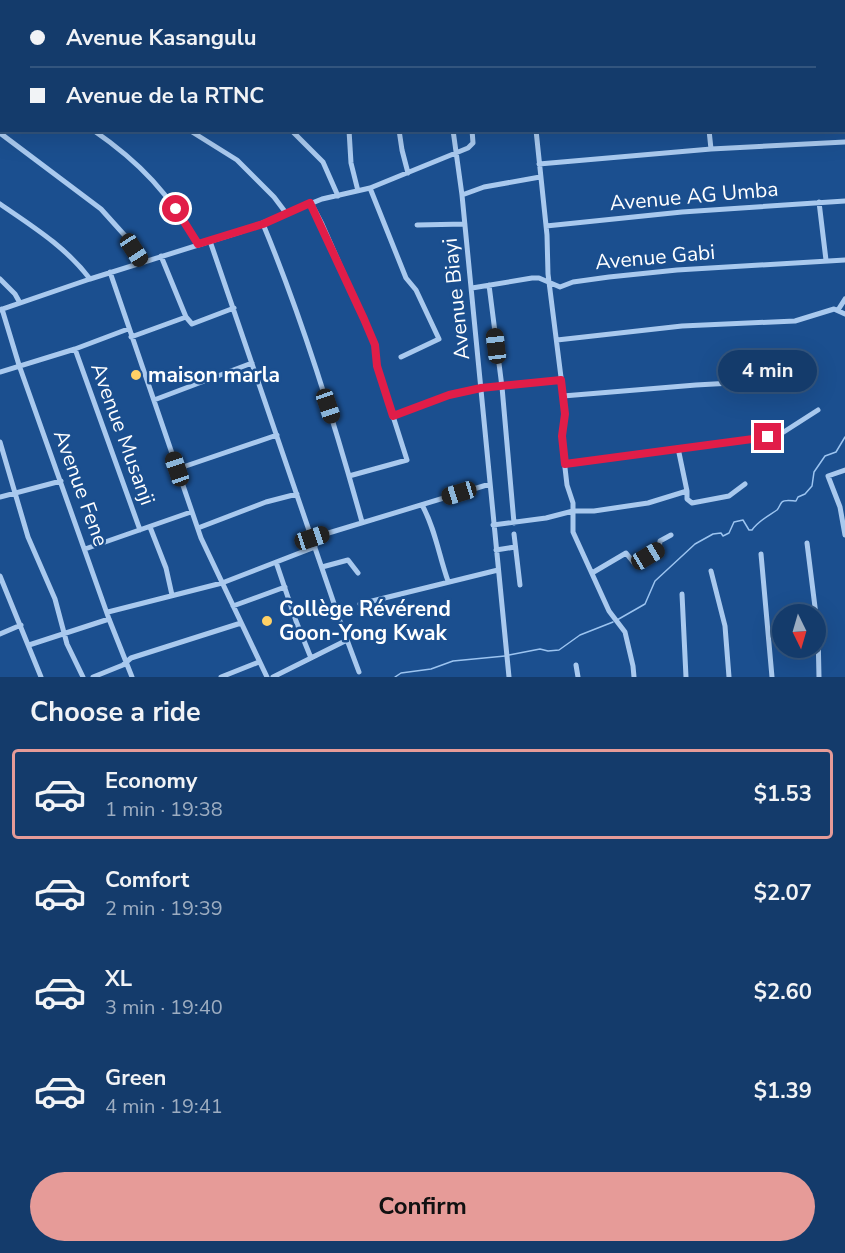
<!DOCTYPE html>
<meta charset="utf-8">
<style>
body{margin:0;font-family:"Nunito Sans",sans-serif;background:#214673;color:#f1f3f6;height:100vh;display:flex;flex-direction:column;font-size:22px;white-space:nowrap}
*{box-sizing:border-box;margin:0}
p{font-size:20px;color:#9dadc1}
.icon{flex:none;width:33px;height:33px;fill:none;stroke:currentColor;stroke-width:2;stroke-linecap:round;stroke-linejoin:round}
.map{position:relative;height:677px;overflow:hidden}
.sheet{display:flex;flex-direction:column;background:#143b6b;flex:1}
.sheet>*{flex:none}
.top-card{position:absolute;left:0px;top:0px;width:846px;height:132px;box-shadow:0 6px 24px #0002,0 0 0 2px #33557e;display:grid;align-content:center;height:132px;padding:0 30px;background:#143b6b}
.needle{width:39px;rotate:175deg}
.fabs{position:absolute;left:772px;top:604px;display:grid;gap:12px}
.fabs a{display:grid;place-items:center;width:54px;height:54px;border-radius:50%;background:#143b6b;box-shadow:0 6px 24px #0002,0 0 0 2px #33557e;font-size:30px}
.end{position:absolute;width:27px;height:27px;margin:-14px;border:8px solid #e11d48;background:#fff;box-shadow:0 0 0 3px #fff}
.from{border-radius:50%}
.bubble{position:absolute;height:42px;border-radius:21px;background:#143b6b;box-shadow:0 6px 24px #0002,0 0 0 2px #33557e;font-size:20px;font-weight:700;line-height:42px;text-align:center}
.car{position:absolute;width:18px;height:36px;margin:-18px -9px;border-radius:8px;box-shadow:0 0 4px 2px #0007;background:linear-gradient(#222 24%,#8ab4d8 0 40%,#222 0 76%,#8ab4d8 0 86%,#222 0)}
.top-card b{display:flex;align-items:center;gap:21px;height:57px;font-size:22px}
.top-card b+b{border-top:2px solid #33557e}
.top-card i{width:15px;height:15px;background:#f1f3f6}
ul{padding:0;list-style:none}
li{display:flex;align-items:center;gap:18px;height:90px;margin:0 12px 9px;padding:0 18px;border:3px solid transparent;border-radius:6px}
li div{flex:1}
li b{display:block;font-size:22px}
li em{font-style:normal;font-weight:700}
li.selected{border-color:#e69b98}
li>.icon{width:54px;height:54px;stroke-width:1.5}
h2{padding:0 30px;font-size:27px;line-height:72px}
.action{display:flex;gap:12px;margin-top:auto;padding:12px 30px}
.action a{flex:1;height:69px;border-radius:36px;background:#e69b98;color:#111;font-size:24px;font-weight:700;line-height:69px;text-align:center}
.map>svg:first-child{display:block}
.lines{fill:none;stroke-linecap:round;stroke-linejoin:round}
.stream{stroke:#9cc4f0;stroke-width:1.5}
.minor{stroke:#a9c9ee;stroke-width:5}
.route{stroke:#e11d48;stroke-width:8}
.poi-dot{fill:#ffd166;stroke:#1b4f8f;stroke-width:2}
.labels{text-anchor:middle;stroke-width:5;stroke-linejoin:round;paint-order:stroke}
.street-label{font-size:21px;fill:#fff;stroke:#1b4f8f}
.poi-label{font-size:21px;font-weight:bold;fill:#fff;stroke:#1b4f8f;text-anchor:start}
</style>
<div class="map">
<svg width="845" height="677" viewBox="0 0 845 677">
<rect width="100%" height="100%" fill="#1b4f8f"/>
<g class="lines">
<path class="stream" d="M 617,620 L 645,604 L 655,581 L 695,544 L 713,534 L 721,533 L 723,536 L 729,533 L 734,522 L 743,520 L 749,530 L 752,530 C 758,521 768,516 777,510 C 779,508 780,504 782,502 C 785,499 793,501 796,501 L 798,497 L 805,494 L 812,486 L 814,472 L 825,456 L 836,452 L 845,437
M 509,655 L 540,649 L 548,651 L 559,650 L 580,635 L 613,622
M 395,677 L 401,673 L 431,669 L 453,661 L 505,656"/>
<path class="minor" d="M 92,0 L 94,2
M 181,0 L 183,2
M 259,0 L 260,2
M 344,0 L 344,2
M 441,0 L 441,2
M 460,0 L 460,2
M 523,0 L 523,2
M 790,0 L 791,2
M 0,1 L 2,2
M 268,2 L 277,0
M 491,2 L 502,0
M 844,25 L 845,24
M 0,70 L 2,71
M 844,83 L 845,83
M 93,130 C 141,163 169,194 198,244
M 189,130 L 237,160 L 274,197 L 286,213
M 291,130 L 323,162 L 338,196
M 349,130 L 351,163 L 358,191
M 399,130 L 402,150 L 408,173
M 453,130 L 462,195 L 509,677
M 536,130 L 547,235 L 548,274 L 565,409 L 562,442 L 567,485 L 573,503 L 573,532 L 609,611 L 625,632 L 633,666 L 634,677
M 709,130 L 711,149
M 0,133 L 101,209 L 128,239 L 142,262
M 539,164 L 711,149 L 845,142
M 370,188 L 406,278 L 416,290 L 439,339 L 401,357
M 462,195 L 484,187 L 540,177
M 819,202 L 826,260
M 311,203 L 322,224 L 375,345 L 377,366 L 407,460 L 349,476
M 0,204 C 32,226 66,247 90,279
M 263,224 C 303,320 334,421 362,522
M 417,225 L 465,224
M 546,226 L 682,212 L 845,201
M 210,241 L 340,621 L 359,672
M 161,256 L 186,317
M 110,272 L 201,538 L 267,677
M 0,279 L 15,294 L 20,303
M 489,285 L 502,387 L 514,523
M 472,288 L 532,278 L 539,278 L 560,287 L 573,282 L 609,277 L 677,270 L 845,260
M 2,309 L 19,365 L 109,619 L 132,677
M 0,310 L 90,279 L 243,231 L 322,199 L 370,188 L 468,148 L 473,143 L 472,130
M 838,310 L 845,299
M 131,337 L 186,317 L 192,324 L 234,308
M 557,340 L 682,326 L 795,321 L 834,309 L 845,314
M 75,349 L 140,530
M 0,372 L 75,349 L 128,329
M 563,396 L 696,385 L 732,383 L 796,376
M 154,400 L 252,363
M 393,416 L 449,395 L 481,388 L 561,380
M 0,442 L 28,537 L 55,599 L 67,644 L 83,677
M 565,464 L 779,435 L 818,410
M 177,469 L 277,435
M 845,470 L 828,476 L 840,507 L 845,535
M 687,491 L 687,499 L 692,503 L 729,496 L 745,484
M 0,497 L 61,481
M 422,505 C 435,528 439,556 448,581
M 493,525 L 546,518 L 573,511 L 594,511 L 648,503 L 687,491 L 678,448
M 150,527 L 166,568 L 172,595
M 198,528 L 266,502 L 297,494
M 514,534 L 520,585
M 312,538 L 490,484
M 807,543 L 818,631 L 819,677
M 85,549 L 191,512
M 496,550 L 515,547
M 761,554 L 772,677
M 276,562 L 296,621 L 311,658
M 322,567 L 348,560 L 358,573
M 711,571 L 725,626 L 729,677
M 592,573 L 626,553 L 634,563 L 636,563 L 659,549 L 660,541 L 671,535
M 0,576 L 41,677
M 682,594 L 686,677
M 360,604 L 498,570
M 233,606 L 285,587
M 108,612 L 222,583 L 315,547
M 0,634 L 21,625
M 29,645 L 109,619
M 576,665 L 578,677
M 93,677 L 123,665 L 131,658 L 241,623
M 221,677 L 259,662
M 273,677 L 347,640"/>
</g>
<g class="lines">
<path class="route" d="M 176,209 L 198,244 L 263,224 L 310,203 L 364,319 L 375,345 L 377,366 L 393,416 L 449,395 L 481,388 L 561,380 L 565,414 L 562,436 L 565,464 L 768,437"/>
</g>
<g class="poi-dot">
<circle cx="136" cy="375" r="6"/>
<circle cx="267" cy="621" r="6"/>
</g>
<g class="labels">
<g class="street-label">
<text transform="translate(694 196) rotate(-5)" y="7">Avenue AG Umba</text>
<text transform="translate(655 257) rotate(-5)" y="7">Avenue Gabi</text>
<text transform="translate(456 299) rotate(-96)" y="7">Avenue Biayi</text>
<text transform="translate(123 434) rotate(70)" y="7">Avenue Musanji</text>
<text transform="translate(81 488) rotate(70)" y="7">Avenue Fene</text>
</g>
<g class="poi-label">
<text x="148" y="382">maison marla</text>
<text x="279" y="616">Collège Révérend<tspan x="279" dy="24">Goon-Yong Kwak</tspan></text>
</g>
</g>
</svg>
<div class="fabs">
<a><svg class="needle" viewBox="-14 -14 28 28"><path d="M0-13l5 13h-10z" fill="#e53935"/><path d="M0 13l5-13h-10z" fill="#9dadc1"/></svg></a>
</div>
<i class="end from" style="left:176px;top:209px"></i>
<i class="end" style="left:768px;top:437px"></i>
<div class="bubble" style="left:718px;top:350px;width:99px">4 min</div>
<i class="car" style="left:134px;top:250px;rotate:147deg"></i>
<i class="car" style="left:496px;top:346px;rotate:353deg"></i>
<i class="car" style="left:328px;top:406px;rotate:161deg"></i>
<i class="car" style="left:177px;top:469px;rotate:341deg"></i>
<i class="car" style="left:459px;top:493px;rotate:253deg"></i>
<i class="car" style="left:312px;top:538px;rotate:72deg"></i>
<i class="car" style="left:648px;top:556px;rotate:59deg"></i>
<div class="top-card">
<b><i class="from"></i>Avenue Kasangulu</b>
<b><i></i>Avenue de la RTNC</b>
</div>
</div>
<section class="sheet">
<h2>Choose a ride</h2>
<ul>
<li class="selected"><svg class="icon" aria-label="car" viewBox="0 0 24 24"><path d="M5 17H2v-5l4-1 3-4h7l3 4 3 1v5h-3M9 17h6M6 11h13"/><circle cx="7" cy="17" r="2"/><circle cx="17" cy="17" r="2"/></svg><div><b>Economy</b><p>1 min · 19:38</p></div><em>$1.53</em></li>
<li><svg class="icon" aria-label="car" viewBox="0 0 24 24"><path d="M5 17H2v-5l4-1 3-4h7l3 4 3 1v5h-3M9 17h6M6 11h13"/><circle cx="7" cy="17" r="2"/><circle cx="17" cy="17" r="2"/></svg><div><b>Comfort</b><p>2 min · 19:39</p></div><em>$2.07</em></li>
<li><svg class="icon" aria-label="car" viewBox="0 0 24 24"><path d="M5 17H2v-5l4-1 3-4h7l3 4 3 1v5h-3M9 17h6M6 11h13"/><circle cx="7" cy="17" r="2"/><circle cx="17" cy="17" r="2"/></svg><div><b>XL</b><p>3 min · 19:40</p></div><em>$2.60</em></li>
<li><svg class="icon" aria-label="car" viewBox="0 0 24 24"><path d="M5 17H2v-5l4-1 3-4h7l3 4 3 1v5h-3M9 17h6M6 11h13"/><circle cx="7" cy="17" r="2"/><circle cx="17" cy="17" r="2"/></svg><div><b>Green</b><p>4 min · 19:41</p></div><em>$1.39</em></li>
</ul>
<div class="action"><a>Confirm</a></div>
</section>
